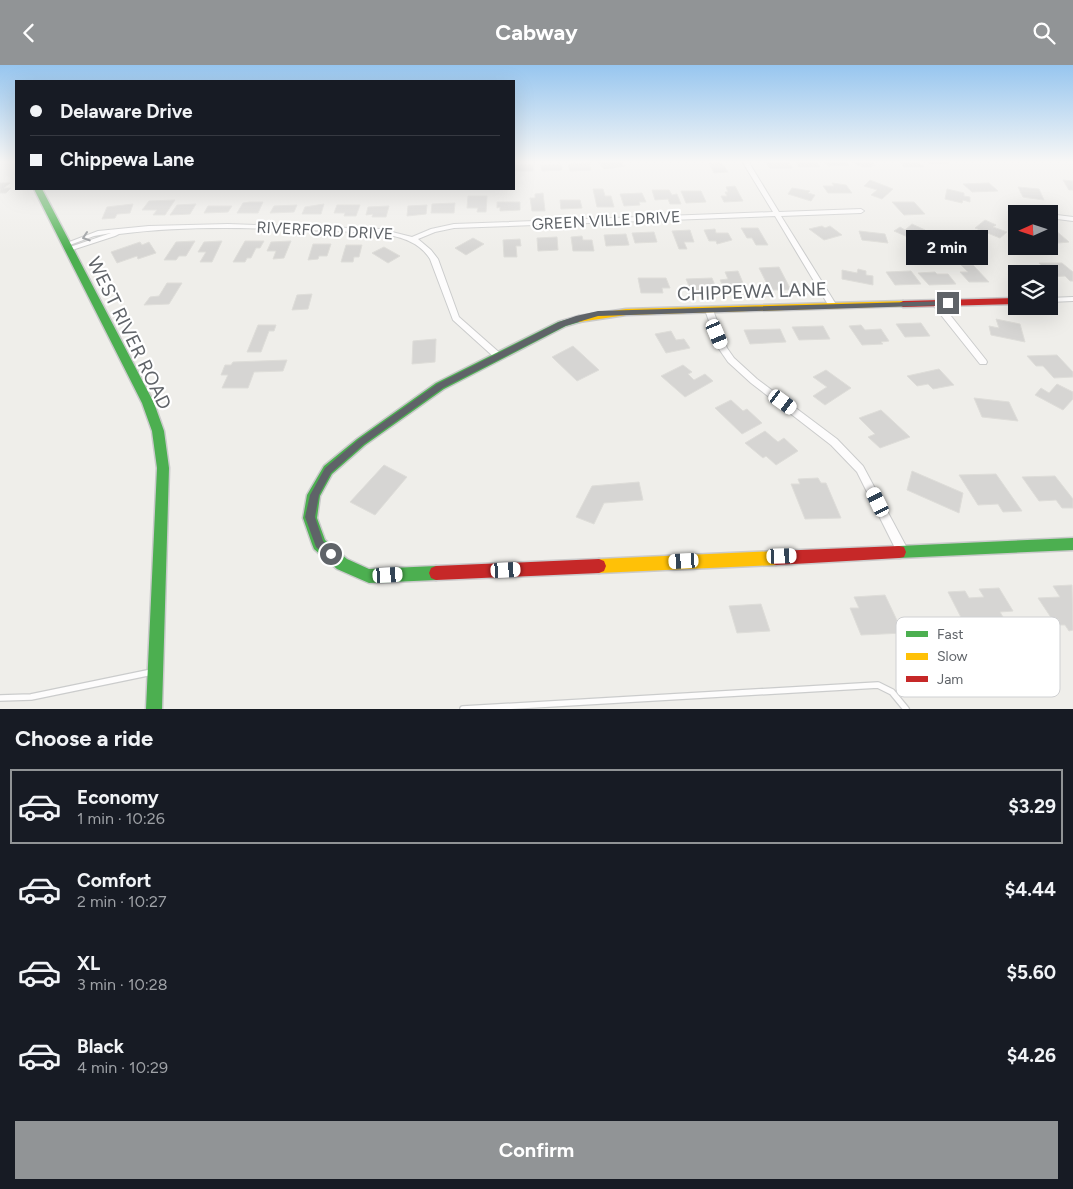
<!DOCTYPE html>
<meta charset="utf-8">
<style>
body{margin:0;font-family:Figtree,sans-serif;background:#242831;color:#f1f3f6;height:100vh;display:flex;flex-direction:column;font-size:19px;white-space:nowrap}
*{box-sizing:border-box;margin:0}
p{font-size:16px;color:#9ea1a6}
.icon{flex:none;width:28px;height:28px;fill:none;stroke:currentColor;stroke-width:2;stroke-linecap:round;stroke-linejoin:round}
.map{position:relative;height:644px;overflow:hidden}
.drawer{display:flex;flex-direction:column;background:#171b24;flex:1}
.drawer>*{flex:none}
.banner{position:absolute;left:15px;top:15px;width:500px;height:110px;border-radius:0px;box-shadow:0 5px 20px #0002;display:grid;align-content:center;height:110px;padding:0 15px;background:#171b24}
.needle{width:32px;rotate:267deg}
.buttons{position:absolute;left:1008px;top:140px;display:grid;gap:10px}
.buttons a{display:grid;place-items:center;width:50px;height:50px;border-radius:0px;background:#171b24;box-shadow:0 5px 20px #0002;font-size:25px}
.end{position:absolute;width:22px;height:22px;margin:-11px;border:6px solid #5f6368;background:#fff;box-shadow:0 0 0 2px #fff}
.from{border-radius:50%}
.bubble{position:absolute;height:35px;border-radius:0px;background:#171b24;box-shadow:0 5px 20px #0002;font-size:16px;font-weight:700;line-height:35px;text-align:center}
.car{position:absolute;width:15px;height:30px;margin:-15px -8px;border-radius:6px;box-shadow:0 0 4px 1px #0007;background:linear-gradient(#fff 24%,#345 0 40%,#fff 0 76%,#345 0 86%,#fff 0)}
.banner b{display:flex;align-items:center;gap:18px;height:48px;font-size:19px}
.banner b+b{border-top:1px solid #363941}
.banner i{width:12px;height:12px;background:#f1f3f6}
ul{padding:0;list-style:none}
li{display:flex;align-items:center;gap:15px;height:75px;margin:0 10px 8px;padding:0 5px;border:2px solid transparent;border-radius:0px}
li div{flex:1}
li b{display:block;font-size:19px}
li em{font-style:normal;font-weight:700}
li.selected{border-color:#919496}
li>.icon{width:45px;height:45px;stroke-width:1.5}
h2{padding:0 15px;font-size:22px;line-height:60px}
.button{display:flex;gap:10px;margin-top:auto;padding:10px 15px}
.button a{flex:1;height:58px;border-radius:0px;background:#919496;color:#fff;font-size:20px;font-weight:700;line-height:58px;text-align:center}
header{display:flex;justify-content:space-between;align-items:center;height:65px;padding:0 15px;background:#919496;color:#fff;font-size:22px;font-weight:700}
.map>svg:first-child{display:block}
.building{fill:#d6d5d3;stroke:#deddd9}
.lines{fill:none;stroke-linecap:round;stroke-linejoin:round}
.lane-casing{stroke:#cbcccc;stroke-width:8}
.street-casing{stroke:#cbcccc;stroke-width:2}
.fast-casing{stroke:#cacacb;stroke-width:3}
.slow-casing{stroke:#cacacb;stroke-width:3}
.jam-casing{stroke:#cacacb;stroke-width:3}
.lane{stroke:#fdfcfc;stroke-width:5.5}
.street{fill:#fdfcfc;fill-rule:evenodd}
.fast{fill:#4caf50;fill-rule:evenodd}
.slow{fill:#ffc107;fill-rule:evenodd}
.jam{fill:#c62828;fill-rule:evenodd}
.oneway{stroke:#96999c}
.route{fill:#5f6368}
.labels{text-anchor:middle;stroke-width:4.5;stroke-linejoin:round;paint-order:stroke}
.far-street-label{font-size:16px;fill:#5f6368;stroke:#fff}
.street-label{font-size:19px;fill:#5f6368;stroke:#fff}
.key{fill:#fff;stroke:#cfd0d2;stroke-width:1}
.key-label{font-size:14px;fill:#5f6368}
</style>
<header><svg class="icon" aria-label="back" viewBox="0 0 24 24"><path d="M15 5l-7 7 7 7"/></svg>Cabway<svg class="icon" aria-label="search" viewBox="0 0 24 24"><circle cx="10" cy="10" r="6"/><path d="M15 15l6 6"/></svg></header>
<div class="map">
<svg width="1073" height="644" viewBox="0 0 1073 644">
<rect width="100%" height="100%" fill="#efeeea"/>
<path class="building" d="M 609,96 L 620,96 L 625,101 L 604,104 L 599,98 Z
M 765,96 L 788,96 L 792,103 L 770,103 Z
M 795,96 L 816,96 L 820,102 L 799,102 Z
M 824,96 L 845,96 L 849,100 L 828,101 Z
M 853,96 L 872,96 L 875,100 L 871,100 L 872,102 L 864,102 L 857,100 Z
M 899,96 L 918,96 L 924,102 L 904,102 Z
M 927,96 L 946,96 L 949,99 L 930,99 Z
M 589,98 L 591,105 L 570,106 L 568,99 Z
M 709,98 L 722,98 L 728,107 L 714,108 Z
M 533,99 L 533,106 L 514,106 L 514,100 Z
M 561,99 L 562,105 L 542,106 L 541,100 Z
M 870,115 L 893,124 L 882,134 L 871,130 L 877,125 L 864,121 Z
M 1063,115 L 1073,116 L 1073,125 L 1069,125 Z
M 0,118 L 10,118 L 4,123 L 11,123 L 6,128 L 0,128 Z
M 832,118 L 846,120 L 852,128 L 828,128 L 823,121 L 834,121 Z
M 989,118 L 998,126 L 972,127 L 963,119 Z
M 735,121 L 743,136 L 724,137 L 721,131 L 727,131 L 725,127 L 728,127 L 726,122 Z
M 1018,122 L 1039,124 L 1044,135 L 1023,132 Z
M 792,123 L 810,126 L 808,128 L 815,130 L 811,136 L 788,129 Z
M 593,124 L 603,124 L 605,131 L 611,131 L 614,142 L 597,142 Z
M 947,124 L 964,128 L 964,131 L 970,132 L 970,137 L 963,135 L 962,138 L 945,134 Z
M 652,125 L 669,125 L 672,130 L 677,129 L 681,139 L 670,139 L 668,134 L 655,135 Z
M 681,126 L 701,126 L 706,137 L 686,138 Z
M 543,128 L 545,146 L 532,146 L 530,133 L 535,133 L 535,129 Z
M 642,128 L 646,137 L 639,137 L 640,140 L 624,141 L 620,129 Z
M 468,131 L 487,131 L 486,147 L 477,147 L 478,143 L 467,143 Z
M 175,135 L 165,150 L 153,150 L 157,145 L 142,145 L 149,136 Z
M 560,135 L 580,135 L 582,143 L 561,144 Z
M 250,137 L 263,137 L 258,148 L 237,148 L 243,138 Z
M 497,137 L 520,137 L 520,145 L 500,146 L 500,142 L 497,143 Z
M 892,137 L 914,137 L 925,149 L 904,150 Z
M 455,138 L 454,148 L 431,148 L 432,139 Z
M 133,139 L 130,148 L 117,149 L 115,153 L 102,154 L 107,142 Z
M 196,139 L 190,149 L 170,150 L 177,140 Z
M 324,139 L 321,149 L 302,149 L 305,142 Z
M 297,140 L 294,147 L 270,148 L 274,141 Z
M 337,140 L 360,140 L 356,151 L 344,151 L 345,148 L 334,148 Z
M 427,140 L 426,149 L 407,151 L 408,141 Z
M 208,141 L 232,141 L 228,147 L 204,148 Z
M 389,141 L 386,152 L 372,152 L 373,149 L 366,150 L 368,142 Z
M 985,155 L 996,160 L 993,162 L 1007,167 L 1000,173 L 975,163 Z
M 912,159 L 925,165 L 917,171 L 921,173 L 917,176 L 894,166 L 900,162 L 905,165 Z
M 822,161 L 825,163 L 830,161 L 842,170 L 824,175 L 809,164 Z
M 741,163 L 758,163 L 768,180 L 756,180 L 752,173 L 747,173 Z
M 715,164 L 716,168 L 728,168 L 732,175 L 717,179 L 716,176 L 709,176 L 704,165 Z
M 1054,164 L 1069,177 L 1058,178 L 1054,174 L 1050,174 L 1054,178 L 1049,178 L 1049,165 Z
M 690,165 L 694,177 L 684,177 L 687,184 L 679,184 L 672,166 Z
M 859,166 L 885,169 L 888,178 L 862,175 Z
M 654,167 L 657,177 L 635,178 L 632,168 Z
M 626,169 L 629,180 L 606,181 L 604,170 Z
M 582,171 L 583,175 L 592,175 L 594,186 L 573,186 L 571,172 Z
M 557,172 L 558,185 L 538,186 L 537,173 Z
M 473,173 L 484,179 L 466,190 L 455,183 Z
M 520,174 L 521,181 L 516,181 L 517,192 L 504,192 L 503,175 Z
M 195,176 L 186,191 L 179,191 L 176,195 L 164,195 L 176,177 Z
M 222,176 L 212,197 L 200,197 L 206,187 L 198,187 L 204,177 Z
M 245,176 L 264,176 L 260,183 L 256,183 L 251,193 L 247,193 L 245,197 L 233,197 Z
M 291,176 L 284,193 L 273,194 L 276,186 L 267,186 L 271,177 Z
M 140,177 L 142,180 L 149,177 L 156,188 L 138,194 L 137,191 L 117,198 L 111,187 Z
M 313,179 L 331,179 L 327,191 L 319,191 L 318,194 L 308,195 Z
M 346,180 L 362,180 L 359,192 L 354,192 L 353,197 L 341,197 Z
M 384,182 L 400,191 L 388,198 L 372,188 Z
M 1039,198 L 1062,198 L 1073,207 L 1073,216 L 1070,216 L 1065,211 L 1052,212 Z
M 961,200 L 973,200 L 989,217 L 969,217 L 960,207 L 968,207 Z
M 1023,201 L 1027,205 L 1041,205 L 1045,209 L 1016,209 L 1009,202 Z
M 779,202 L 791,225 L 770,225 L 759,203 Z
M 858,204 L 866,206 L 866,210 L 873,211 L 873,220 L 842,214 L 842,205 L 857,208 Z
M 738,206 L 746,225 L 725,226 L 720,215 L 728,214 L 725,207 Z
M 911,206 L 921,219 L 895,220 L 886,207 Z
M 935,207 L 937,209 L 948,209 L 956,219 L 929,220 L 918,208 Z
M 638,213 L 666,213 L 670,223 L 662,223 L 663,228 L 641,228 Z
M 712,213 L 716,223 L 703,224 L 704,227 L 692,228 L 686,214 Z
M 167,218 L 182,218 L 169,239 L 144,240 L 150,232 L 159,231 Z
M 312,229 L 308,244 L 292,245 L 297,230 Z
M 996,254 L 1020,259 L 1025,277 L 991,270 L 989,261 L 999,263 Z
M 921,258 L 930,271 L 905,272 L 896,259 Z
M 258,260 L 276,260 L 274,266 L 269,266 L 261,287 L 247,287 Z
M 861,260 L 865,265 L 881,264 L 889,276 L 881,277 L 883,279 L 862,280 L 849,261 Z
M 823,261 L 830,274 L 799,275 L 792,262 Z
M 780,264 L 786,277 L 750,279 L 744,265 Z
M 671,266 L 676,275 L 684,274 L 690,283 L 666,288 L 655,269 Z
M 436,274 L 435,297 L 412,299 L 413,276 Z
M 573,281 L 599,305 L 577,316 L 552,292 Z
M 1057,290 L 1073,307 L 1073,312 L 1054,313 L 1043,301 L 1036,301 L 1027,291 Z
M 287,295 L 283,306 L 254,307 L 248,323 L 222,323 L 228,310 L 221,310 L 225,300 L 231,300 L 233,297 Z
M 683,300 L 692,307 L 688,309 L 694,315 L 705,309 L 713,316 L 685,332 L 661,311 Z
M 939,304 L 954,320 L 933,324 L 928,319 L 917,321 L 907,311 Z
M 826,305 L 851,323 L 825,340 L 813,331 L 827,322 L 813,312 Z
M 1057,319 L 1073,327 L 1073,334 L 1063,345 L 1035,330 L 1041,323 L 1049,328 Z
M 974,333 L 1009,337 L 1018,356 L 982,352 Z
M 731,335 L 743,346 L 747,344 L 762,358 L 742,369 L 715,343 Z
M 881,345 L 910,372 L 880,383 L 868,372 L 875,369 L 859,353 Z
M 765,366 L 778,377 L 784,373 L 798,386 L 776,400 L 766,391 L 763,393 L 745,378 Z
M 384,400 L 407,412 L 375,450 L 350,437 Z
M 912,406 L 963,428 L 959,448 L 907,425 Z
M 996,409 L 1022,446 L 1003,447 L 998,439 L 978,440 L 959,410 Z
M 1055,411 L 1073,434 L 1073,443 L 1062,443 L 1056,435 L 1039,436 L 1022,412 Z
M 818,413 L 821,418 L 826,418 L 841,453 L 805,454 L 791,419 L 800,419 L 798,414 Z
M 639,417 L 643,435 L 604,438 L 594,459 L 576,452 L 592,421 Z
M 1072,520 L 1073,565 L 1069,566 L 1065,560 L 1056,560 L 1038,533 L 1060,532 L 1053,521 Z
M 999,523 L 1013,546 L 1000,547 L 1010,564 L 968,566 L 948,527 L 965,526 L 969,533 L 984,532 L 979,524 Z
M 885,530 L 903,568 L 861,570 L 850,543 L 859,543 L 854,532 Z
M 761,539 L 770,566 L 737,568 L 729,541 Z"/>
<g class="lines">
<g class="lane-casing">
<path id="lane" d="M 0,633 L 31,632 L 152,607
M 463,644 L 878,620 L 892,627 L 906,644"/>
</g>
<g class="street-casing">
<path id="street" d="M 742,96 L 748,96 L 779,147 L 861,144 L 864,146 L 861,148 L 781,151 L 837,241 L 836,243 L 830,243 L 775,151 L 454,163 L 435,167 L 418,174 L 431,185 L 438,194 L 459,252 L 501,289 L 502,291 L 501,293 L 495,293 L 453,255 L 430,194 C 419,176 400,172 380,168 C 293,165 205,158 119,169 L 115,171 L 69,186 L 66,184 L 67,183 L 111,168 L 94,171 L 67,181 L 64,179 L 98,166 L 149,161 L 228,159 L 380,164 L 412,172 L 431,164 L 454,159 L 773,147 Z
M 1016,144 L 1039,149 L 1014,147 L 1013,146 Z
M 1049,149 L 1073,152 L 1073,156 L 1049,153 Z
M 1073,232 L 1073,236 L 1049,237 L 1049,233 Z
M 933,236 L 939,236 L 986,295 L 987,297 L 986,299 L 980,299 L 933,240 L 932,238 Z
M 706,243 L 709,243 L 713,245 L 727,283 L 734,293 L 757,314 L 837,374 L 863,401 L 907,483 L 908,487 L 907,491 L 903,492 L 899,491 L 857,407 L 831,380 L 751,318 L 728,297 L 719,284 L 705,245 Z"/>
</g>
<g class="fast-casing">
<path id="fast" d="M 34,124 L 42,124 L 154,338 L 164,366 L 169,403 L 162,644 L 146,644 L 157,403 L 152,366 L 142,338 Z
M 579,251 L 584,254 L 583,256 L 566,261 L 444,324 L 365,380 L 332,409 L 320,431 L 317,453 L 325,475 L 347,494 L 369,504 L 436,501 L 441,503 L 443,508 L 441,513 L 436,515 L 369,518 L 337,504 L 314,484 L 312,479 L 303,453 L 307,430 L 324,401 L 357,374 L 436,318 L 558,257 Z
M 1073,473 L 1073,485 L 899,493 L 894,492 L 892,487 L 894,482 L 899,481 Z"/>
</g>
<g class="slow-casing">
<path id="slow" d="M 903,236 L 908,239 L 906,241 L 626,250 L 579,257 L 574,254 L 579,251 L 626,244 Z
M 776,486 L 781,488 L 783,493 L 781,498 L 776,500 L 599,508 L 594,506 L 592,501 L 594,496 L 599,494 Z"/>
</g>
<g class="jam-casing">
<path id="jam" d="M 1016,233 L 1016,239 L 903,242 L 898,239 L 903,236 Z
M 899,481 L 904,482 L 906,487 L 904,492 L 899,493 L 776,500 L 771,498 L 769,493 L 771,488 L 776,486 Z
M 599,494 L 604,496 L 606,501 L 604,506 L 599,508 L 436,515 L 431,513 L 429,508 L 431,503 L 436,501 Z"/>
</g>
<use href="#lane" class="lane"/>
<use href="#street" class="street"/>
<use href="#fast" class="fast"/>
<use href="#slow" class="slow"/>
<use href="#jam" class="jam"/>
</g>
<defs><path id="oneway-chevron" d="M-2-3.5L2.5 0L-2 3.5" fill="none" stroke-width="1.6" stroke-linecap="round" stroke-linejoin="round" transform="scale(1.25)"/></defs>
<use class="oneway" href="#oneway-chevron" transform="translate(86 172) rotate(162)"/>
<linearGradient id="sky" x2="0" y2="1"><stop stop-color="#97c6ef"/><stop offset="0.52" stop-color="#f8f7f6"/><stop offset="1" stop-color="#f8f7f6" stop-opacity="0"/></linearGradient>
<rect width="1073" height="186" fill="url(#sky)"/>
<path class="route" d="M 948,236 L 951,238 L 950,240 L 598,251 L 565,261 L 443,323 L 364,379 L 331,408 L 319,430 L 315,452 L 323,476 L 334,486 L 334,492 L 327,492 L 316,482 L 305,452 L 310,430 L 325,403 L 358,375 L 437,319 L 559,257 L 576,251 L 598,246 Z"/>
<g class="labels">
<g class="far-street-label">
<text transform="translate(606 155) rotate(-3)" y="6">GREEN VILLE DRIVE</text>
<text transform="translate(325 165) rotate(3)" y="6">RIVERFORD DRIVE</text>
</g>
<g class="street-label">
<text transform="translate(752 226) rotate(-2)" y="7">CHIPPEWA LANE</text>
<text transform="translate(130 268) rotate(64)" y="7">WEST RIVER ROAD</text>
</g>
</g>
<rect x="896" y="552" width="164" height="80" rx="8" class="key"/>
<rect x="906" y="566" width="22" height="6" fill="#4caf50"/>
<rect x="906" y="588" width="22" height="7" fill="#ffc107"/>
<rect x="906" y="611" width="22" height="6" fill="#c62828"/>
<g class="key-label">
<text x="937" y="574">Fast</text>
<text x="937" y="596">Slow</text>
<text x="937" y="619">Jam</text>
</g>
</svg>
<div class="buttons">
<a><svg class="needle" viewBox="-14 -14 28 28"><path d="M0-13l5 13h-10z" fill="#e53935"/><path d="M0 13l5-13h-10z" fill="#9ea1a6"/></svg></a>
<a><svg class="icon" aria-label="layers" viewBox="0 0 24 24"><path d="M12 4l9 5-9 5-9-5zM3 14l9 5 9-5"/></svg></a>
</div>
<i class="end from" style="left:331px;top:489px"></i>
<i class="end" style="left:948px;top:238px"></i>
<div class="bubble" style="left:906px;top:165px;width:82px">2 min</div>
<i class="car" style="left:717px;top:269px;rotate:157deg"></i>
<i class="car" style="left:783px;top:337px;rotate:126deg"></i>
<i class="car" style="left:878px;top:437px;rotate:334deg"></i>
<i class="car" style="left:782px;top:491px;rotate:88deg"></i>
<i class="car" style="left:684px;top:496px;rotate:267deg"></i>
<i class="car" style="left:506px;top:505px;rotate:87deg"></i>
<i class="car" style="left:388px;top:510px;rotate:87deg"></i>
<div class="banner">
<b><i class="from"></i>Delaware Drive</b>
<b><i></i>Chippewa Lane</b>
</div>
</div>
<section class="drawer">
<h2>Choose a ride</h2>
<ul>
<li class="selected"><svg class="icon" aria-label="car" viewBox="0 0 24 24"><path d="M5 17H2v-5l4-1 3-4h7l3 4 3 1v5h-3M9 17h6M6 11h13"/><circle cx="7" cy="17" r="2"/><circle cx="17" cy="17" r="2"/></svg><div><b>Economy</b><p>1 min · 10:26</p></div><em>$3.29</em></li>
<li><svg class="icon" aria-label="car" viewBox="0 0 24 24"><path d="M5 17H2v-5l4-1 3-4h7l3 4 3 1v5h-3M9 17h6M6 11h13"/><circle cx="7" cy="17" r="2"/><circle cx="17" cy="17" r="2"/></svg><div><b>Comfort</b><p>2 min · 10:27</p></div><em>$4.44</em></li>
<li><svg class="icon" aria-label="car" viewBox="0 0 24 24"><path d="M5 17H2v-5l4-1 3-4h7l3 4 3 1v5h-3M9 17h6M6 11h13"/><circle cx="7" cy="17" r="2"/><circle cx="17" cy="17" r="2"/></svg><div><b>XL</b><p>3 min · 10:28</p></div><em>$5.60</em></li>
<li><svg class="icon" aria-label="car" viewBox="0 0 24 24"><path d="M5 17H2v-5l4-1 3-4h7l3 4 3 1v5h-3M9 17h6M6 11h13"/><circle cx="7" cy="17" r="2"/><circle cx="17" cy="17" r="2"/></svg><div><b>Black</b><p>4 min · 10:29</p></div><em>$4.26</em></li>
</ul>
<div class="button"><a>Confirm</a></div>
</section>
